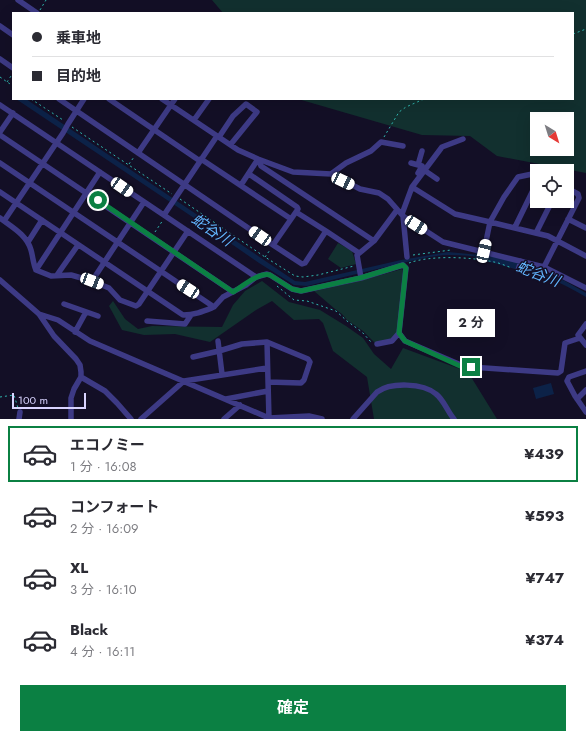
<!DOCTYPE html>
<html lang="ja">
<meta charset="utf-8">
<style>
body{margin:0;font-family:Jost,"Noto Sans JP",sans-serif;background:#f7f7f7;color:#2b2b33;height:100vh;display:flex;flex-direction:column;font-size:15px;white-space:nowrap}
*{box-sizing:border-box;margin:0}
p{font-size:13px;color:#7c7c81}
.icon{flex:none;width:22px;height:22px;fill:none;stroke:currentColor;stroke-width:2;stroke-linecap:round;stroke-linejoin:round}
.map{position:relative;height:419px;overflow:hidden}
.drawer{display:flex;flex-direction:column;background:#fff;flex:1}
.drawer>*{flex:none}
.top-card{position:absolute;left:12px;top:12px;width:562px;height:88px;border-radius:0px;box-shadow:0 4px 16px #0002;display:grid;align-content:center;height:88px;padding:0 20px;background:#fff}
.needle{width:26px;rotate:142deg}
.buttons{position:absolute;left:530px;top:112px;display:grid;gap:8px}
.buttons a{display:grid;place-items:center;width:44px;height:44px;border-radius:0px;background:#fff;box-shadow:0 4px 16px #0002;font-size:20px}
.scale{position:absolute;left:12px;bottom:10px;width:74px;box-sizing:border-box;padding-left:4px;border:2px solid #d9d4ff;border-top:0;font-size:11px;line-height:14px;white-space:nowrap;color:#d9d4ff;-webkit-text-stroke:3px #130f26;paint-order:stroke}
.end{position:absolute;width:18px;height:18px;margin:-9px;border:5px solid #0b8043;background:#fff;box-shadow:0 0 0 2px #fff}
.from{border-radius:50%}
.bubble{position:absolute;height:28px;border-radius:0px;background:#fff;box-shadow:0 4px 16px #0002;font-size:13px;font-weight:700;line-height:28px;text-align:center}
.car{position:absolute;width:12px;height:24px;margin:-12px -6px;border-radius:5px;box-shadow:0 0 3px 1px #0007;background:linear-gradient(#fff 24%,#345 0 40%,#fff 0 76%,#345 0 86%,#fff 0)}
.top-card b{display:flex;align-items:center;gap:14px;height:38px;font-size:15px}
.top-card b+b{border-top:1px solid #e1e1e2}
.top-card i{width:10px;height:10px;background:#2b2b33}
ul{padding:7px 0 0;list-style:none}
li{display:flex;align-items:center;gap:12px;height:56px;margin:0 8px 6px;padding:0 12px;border:2px solid transparent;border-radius:0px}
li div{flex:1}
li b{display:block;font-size:15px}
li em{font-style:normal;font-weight:700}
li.on{border-color:#0b8043}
li>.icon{width:36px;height:36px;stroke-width:1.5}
.primary-button{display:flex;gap:8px;margin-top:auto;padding:8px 20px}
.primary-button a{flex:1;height:46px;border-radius:0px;background:#0b8043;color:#fff;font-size:16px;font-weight:700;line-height:46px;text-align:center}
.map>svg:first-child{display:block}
.green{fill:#12302f;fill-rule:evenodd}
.water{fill:#0c2248}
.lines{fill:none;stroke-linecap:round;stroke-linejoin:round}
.river{stroke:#0c2248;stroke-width:9}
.path{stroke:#2fb8b0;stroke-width:1;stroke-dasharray:2 3;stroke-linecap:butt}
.minor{stroke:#3d3a85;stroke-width:5.5}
.route{stroke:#0b8043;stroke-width:5}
.labels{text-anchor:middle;stroke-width:3;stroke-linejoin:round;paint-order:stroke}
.water-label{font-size:15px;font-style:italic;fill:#62b6ff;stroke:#130f26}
</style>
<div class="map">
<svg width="586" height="419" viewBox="0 0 586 419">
<rect width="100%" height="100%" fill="#130f26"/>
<path class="green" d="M 212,0 L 586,0 L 586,173 L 497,156 L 470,136 L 422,135 L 298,99 L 573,99 L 573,13 L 223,13 ZM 537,119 L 567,119 L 567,149 L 537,149 Z
M 338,243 L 352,251 L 356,264 L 341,268 L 328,259 Z
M 402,269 L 404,271 L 397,334 L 390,340 L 375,343 L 363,331 L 347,320 L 342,314 L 335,309 L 314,291 L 355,282 Z
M 262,281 L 289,302 L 320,310 L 346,326 L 363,338 L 374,354 L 391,369 L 403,348 L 468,372 L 497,419 L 374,419 L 367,377 L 333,351 L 323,323 L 319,319 L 294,320 L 272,301 L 256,310 L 210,342 L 175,334 L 144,335 L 122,330 L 109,306 L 113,301 L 125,319 L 138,329 L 152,326 L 222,327 L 233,305 L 245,291 Z"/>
<path class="water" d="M 16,99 L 26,99 L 295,281 L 305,282 L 401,260 L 448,252 L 480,255 L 539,270 L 565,281 L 586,293 L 586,297 C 545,273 498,255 450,255 C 429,255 410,262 390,266 C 362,273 334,279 307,286 L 294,285 L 259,263 L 194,218 Z
M 551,383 L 554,394 L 536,399 L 533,388 Z"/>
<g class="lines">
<path class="river" d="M 479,256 L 493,258 L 517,265"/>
<path class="path" d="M 40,10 L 46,0
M 573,34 L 586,29
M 0,77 L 13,86
M 7,82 L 13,73
M 31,99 L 63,120
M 72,127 L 172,194
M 384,137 L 399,112 L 406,107 L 424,99
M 129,164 L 134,157
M 180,199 L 265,257 L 295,276 L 303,277 L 318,275 L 354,266
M 155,232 L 163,220
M 413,255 L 451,250
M 265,257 L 270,250
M 409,263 C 430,255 472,257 494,262 C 500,263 506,266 512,268
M 277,286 L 294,300 L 307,301 L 336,311 L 347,321 L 362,332 L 371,342
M 0,397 L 14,395 L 18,408"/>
<path class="minor" d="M 18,0 L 37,13
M 0,26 L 13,35
M 0,59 L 13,68
M 59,99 L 273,245
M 109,99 L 200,161
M 162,99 L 238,150 L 258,159 L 293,172 L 331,174 L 360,189 L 379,193 L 388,199 L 403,216 L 443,242 L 544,267 L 586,288
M 0,105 L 256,277 L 246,285 L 223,297 L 214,307 L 0,163
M 194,120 L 209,99
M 0,132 L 13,113
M 0,135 L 233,292
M 219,137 L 233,116 L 246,104 L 257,112 L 231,144
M 138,153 L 175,99
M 201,159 L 291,219
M 258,159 L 261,166 L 374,241
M 411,163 L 422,166 L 418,173
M 418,165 L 422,151
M 424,170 L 437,179
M 100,172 L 36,270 L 51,276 L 71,275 L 92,281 L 109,288 L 120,300 L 136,306 L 139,304 L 188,231
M 249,174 L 297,207 L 298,209 L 273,245 L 302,264 L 305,263 L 326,231 L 296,212
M 331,174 L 346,163 L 371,151 L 381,142 L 403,146
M 241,185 L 258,159
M 412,187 L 442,147 L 463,139
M 0,192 L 183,315 C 195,315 204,311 214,307
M 402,214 L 412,187 L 455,214 L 490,222 L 504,197 L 518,177 L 537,173
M 164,215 L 217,136
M 403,216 L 407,257
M 0,218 C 12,227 27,235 31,250 C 33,257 33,263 36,270
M 568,219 L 586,228
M 4,221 L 63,133 L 68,124 L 84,99
M 515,227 L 537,182
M 326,231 L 359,253
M 536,233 L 552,201
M 28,242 L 42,220
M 484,251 L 490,222 L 548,236 L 586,256
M 544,267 L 579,198 L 578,194 L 567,188
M 518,270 L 521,261
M 57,275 L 78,245
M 256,277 L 267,274 L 270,275 L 292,289 L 301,291 L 361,278 L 403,265 L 406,268 L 399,333 L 392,341 L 377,344
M 361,278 L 357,255 L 374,241 L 397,210
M 0,280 L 39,314 L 54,336 L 76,359 L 80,365 L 81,372 L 81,377 L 74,389 L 71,398 L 71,419
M 92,281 L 144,202
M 64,304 L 98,316
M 39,314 L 58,320 L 90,341 L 269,418 L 309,416 L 322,419
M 147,321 L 185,324 L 191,315
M 586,324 L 578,335 L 586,345
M 75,332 L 86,312
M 399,333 L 405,341 L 461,365 L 471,367 L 558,373 L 561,371 L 565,343 L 580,338
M 218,341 L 222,374
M 267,342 L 269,419
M 193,357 L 219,351 L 242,344 L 267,342 L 308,359 L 310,362 L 304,380 L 301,383 L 268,382
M 586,371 L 569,377 L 567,381 L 575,396 L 586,412
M 81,377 L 105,391 L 117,403 L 131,419
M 226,399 L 268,391
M 577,399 L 586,390
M 19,419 L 20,412
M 141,419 L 184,381 L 267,368
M 224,419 L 240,405
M 353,419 L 377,392 C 391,382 423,383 436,394 C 444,400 447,411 454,419"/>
</g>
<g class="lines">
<path class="route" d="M 98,200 L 233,292 C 243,286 259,272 270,275 L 292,289 L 301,291 L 360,278 L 403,265 L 406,268 L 399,333 L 405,341 L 460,366 L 471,367"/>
</g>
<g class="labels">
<g class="water-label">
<text transform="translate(212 230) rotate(34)" y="5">蛇谷川</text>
<text transform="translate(538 274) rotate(21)" y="5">蛇谷川</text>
</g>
</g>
</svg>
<div class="buttons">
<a><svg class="needle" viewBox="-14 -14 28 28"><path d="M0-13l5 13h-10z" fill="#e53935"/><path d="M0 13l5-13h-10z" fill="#7c7c81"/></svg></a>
<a><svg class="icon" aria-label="locate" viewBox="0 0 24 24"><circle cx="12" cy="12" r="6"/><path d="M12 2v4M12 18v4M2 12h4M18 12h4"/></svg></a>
</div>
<div class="scale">100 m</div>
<i class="end from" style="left:98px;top:200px"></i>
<i class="end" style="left:471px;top:367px"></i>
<div class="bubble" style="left:447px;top:309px;width:48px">2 分</div>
<i class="car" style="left:343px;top:181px;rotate:115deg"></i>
<i class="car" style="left:122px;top:187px;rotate:124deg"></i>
<i class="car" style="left:416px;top:225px;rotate:123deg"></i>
<i class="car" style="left:260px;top:236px;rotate:304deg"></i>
<i class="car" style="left:484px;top:251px;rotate:13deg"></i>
<i class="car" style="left:92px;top:281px;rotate:111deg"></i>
<i class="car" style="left:188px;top:289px;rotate:303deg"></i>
<div class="top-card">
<b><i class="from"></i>乗車地</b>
<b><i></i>目的地</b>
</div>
</div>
<section class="drawer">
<ul>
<li class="on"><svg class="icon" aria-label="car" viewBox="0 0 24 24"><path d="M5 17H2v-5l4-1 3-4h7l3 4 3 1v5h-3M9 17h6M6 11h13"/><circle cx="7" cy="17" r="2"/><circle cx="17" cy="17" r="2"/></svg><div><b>エコノミー</b><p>1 分 · 16:08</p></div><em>¥439</em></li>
<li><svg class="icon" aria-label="car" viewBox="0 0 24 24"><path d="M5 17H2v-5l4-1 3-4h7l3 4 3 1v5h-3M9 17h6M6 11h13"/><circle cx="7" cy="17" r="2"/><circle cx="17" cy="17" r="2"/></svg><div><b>コンフォート</b><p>2 分 · 16:09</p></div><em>¥593</em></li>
<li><svg class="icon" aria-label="car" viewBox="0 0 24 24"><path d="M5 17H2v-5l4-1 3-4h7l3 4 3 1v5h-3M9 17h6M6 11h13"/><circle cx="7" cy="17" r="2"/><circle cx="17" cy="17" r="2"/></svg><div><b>XL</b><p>3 分 · 16:10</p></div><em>¥747</em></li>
<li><svg class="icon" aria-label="car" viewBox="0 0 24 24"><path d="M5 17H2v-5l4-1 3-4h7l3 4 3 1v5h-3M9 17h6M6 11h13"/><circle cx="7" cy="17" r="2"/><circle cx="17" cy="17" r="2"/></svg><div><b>Black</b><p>4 分 · 16:11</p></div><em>¥374</em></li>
</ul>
<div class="primary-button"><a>確定</a></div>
</section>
